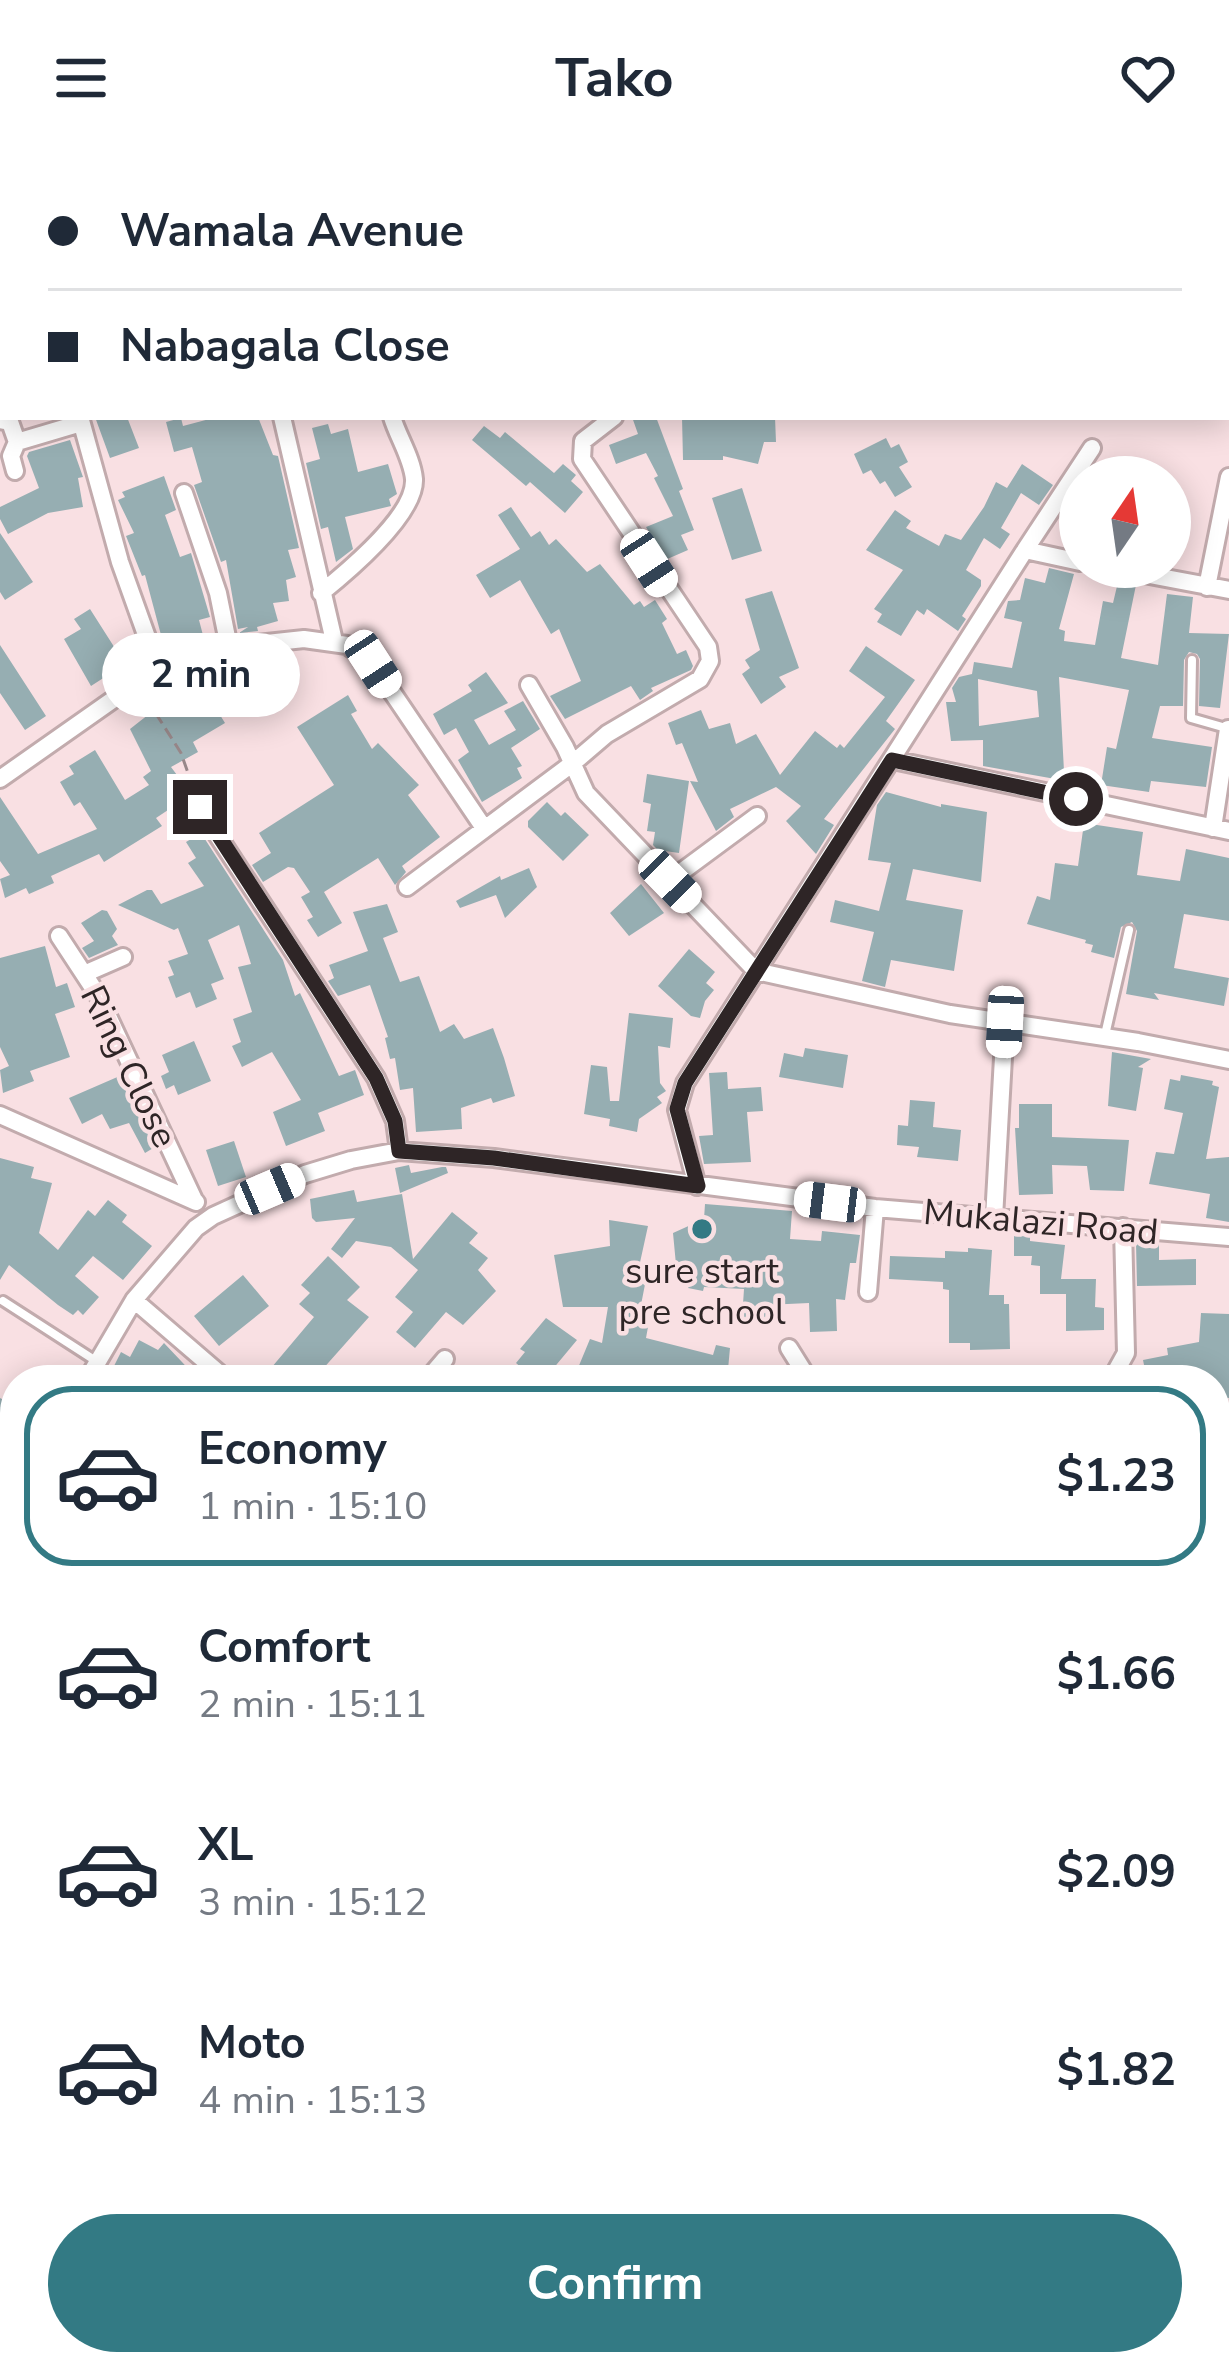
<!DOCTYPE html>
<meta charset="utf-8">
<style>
body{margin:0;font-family:"Nunito Sans",sans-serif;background:#f6f6f7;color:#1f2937;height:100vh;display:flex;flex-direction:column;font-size:45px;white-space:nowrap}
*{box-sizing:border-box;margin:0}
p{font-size:39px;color:#747a83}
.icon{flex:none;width:66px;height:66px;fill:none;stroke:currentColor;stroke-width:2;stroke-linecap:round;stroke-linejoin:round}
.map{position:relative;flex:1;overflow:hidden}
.sheet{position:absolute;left:0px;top:1209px;width:1230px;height:1011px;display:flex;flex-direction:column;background:#fff;border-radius:48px 48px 0 0;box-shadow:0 6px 30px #0003}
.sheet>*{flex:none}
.guide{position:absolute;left:0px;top:0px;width:1230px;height:264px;box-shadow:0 6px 30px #0003;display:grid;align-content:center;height:264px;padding:0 48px;background:#fff}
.needle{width:78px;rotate:13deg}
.tools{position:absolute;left:1059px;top:300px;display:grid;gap:24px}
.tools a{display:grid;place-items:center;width:132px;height:132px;border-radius:50%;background:#fff;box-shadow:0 6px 30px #0003;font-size:60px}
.end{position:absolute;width:54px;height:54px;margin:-27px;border:15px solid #2e2526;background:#fff;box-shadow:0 0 0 6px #fff}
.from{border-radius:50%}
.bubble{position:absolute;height:84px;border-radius:42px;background:#fff;box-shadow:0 6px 30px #0003;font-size:39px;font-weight:700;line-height:84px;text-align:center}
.car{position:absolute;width:36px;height:72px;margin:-36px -18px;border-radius:15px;box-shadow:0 0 9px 3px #0007;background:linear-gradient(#fff 24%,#345 0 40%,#fff 0 76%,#345 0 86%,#fff 0)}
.guide b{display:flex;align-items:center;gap:42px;height:114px;font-size:45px}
.guide b+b{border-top:3px solid #e0e1e3}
.guide i{width:30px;height:30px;background:#1f2937}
ul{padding:21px 0 0;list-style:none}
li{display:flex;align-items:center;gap:36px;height:180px;margin:0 24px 18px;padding:0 24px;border:6px solid transparent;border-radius:48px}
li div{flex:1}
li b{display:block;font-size:45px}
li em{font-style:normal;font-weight:700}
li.selected{border-color:#337a84}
li>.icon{width:108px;height:108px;stroke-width:1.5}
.cta{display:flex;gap:24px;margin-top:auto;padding:24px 48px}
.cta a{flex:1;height:138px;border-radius:72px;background:#337a84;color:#fff;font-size:48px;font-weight:700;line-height:138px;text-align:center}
header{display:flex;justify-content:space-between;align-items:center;height:156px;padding:0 48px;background:#fff;font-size:54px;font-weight:700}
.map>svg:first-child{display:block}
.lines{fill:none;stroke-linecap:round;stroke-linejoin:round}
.stream{stroke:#cb697b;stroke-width:6}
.building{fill:#96aeb2;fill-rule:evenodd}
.lane-casing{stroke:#c2abad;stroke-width:14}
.street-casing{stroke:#c2abad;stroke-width:22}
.secondary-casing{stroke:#c2abad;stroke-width:30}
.primary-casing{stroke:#c2abad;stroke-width:30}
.highway-casing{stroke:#c2abad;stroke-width:36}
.path{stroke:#988789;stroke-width:3;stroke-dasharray:12 6;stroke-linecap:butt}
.lane{stroke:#fff;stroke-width:8}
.street{stroke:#fff;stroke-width:16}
.secondary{stroke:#fff;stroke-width:24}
.primary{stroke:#fff;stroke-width:24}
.highway{stroke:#fff;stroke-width:30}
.route{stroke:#2e2526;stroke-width:15}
.poi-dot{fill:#337a84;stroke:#f9e0e3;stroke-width:4.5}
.labels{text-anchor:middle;stroke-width:9;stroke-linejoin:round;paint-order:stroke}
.street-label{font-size:36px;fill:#2e2526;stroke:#f9e0e3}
.poi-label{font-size:36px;fill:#2e2526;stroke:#f9e0e3}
</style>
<header><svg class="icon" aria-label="menu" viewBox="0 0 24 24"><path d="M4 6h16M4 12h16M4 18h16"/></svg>Tako<svg class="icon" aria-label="heart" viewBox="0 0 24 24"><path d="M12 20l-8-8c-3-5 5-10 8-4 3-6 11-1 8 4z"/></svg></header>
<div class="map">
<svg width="1229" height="2218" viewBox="0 0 1229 2218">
<rect width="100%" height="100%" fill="#f9e0e3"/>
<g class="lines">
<path class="stream" d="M 477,0 L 493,3
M 182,3 L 230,0
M 1227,81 L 1229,81"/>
</g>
<path class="building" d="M 95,261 L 127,261 L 139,292 L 110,302 Z
M 217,261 L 258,261 L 273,299 L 278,300 L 299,392 L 288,394 L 296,421 L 286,424 L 289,445 L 273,447 L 278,465 L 257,471 L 258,475 L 239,477 L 248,471 L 238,473 L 226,404 L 221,406 L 194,329 L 202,326 L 192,291 L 174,296 L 166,266 L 181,262 L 183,270 Z
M 632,261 L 656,261 L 683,333 L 679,335 L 694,374 L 681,379 L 688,394 L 665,404 L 646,371 L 673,360 L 654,322 L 658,320 L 646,297 L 616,308 L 609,289 L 638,278 Z
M 682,261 L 775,261 L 776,286 L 764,286 L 758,308 L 723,300 L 723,304 L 683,304 Z
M 328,268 L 331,278 L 348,273 L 358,316 L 388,308 L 397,338 L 389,343 L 391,350 L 345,361 L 353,393 L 336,406 L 328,371 L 321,373 L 306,307 L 320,303 L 312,272 Z
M 484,270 L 500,282 L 505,276 L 554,317 L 563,308 L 576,319 L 571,325 L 583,336 L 565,357 L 530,326 L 526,330 L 472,284 Z
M 886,282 L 891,292 L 899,288 L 908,306 L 899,311 L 912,331 L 895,341 L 885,325 L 880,328 L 871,314 L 863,318 L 854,298 Z
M 70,284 L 83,321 L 78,322 L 83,351 L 48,357 L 8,378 L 0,363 L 0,351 L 39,332 L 27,300 L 29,296 Z
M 1022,308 L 1053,329 L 1039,349 L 1021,337 L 1001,372 L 1010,378 L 1000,393 L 984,382 L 966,414 L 981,424 L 981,430 L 962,460 L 966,463 L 958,475 L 927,453 L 924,459 L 917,454 L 901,480 L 877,466 L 882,458 L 874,453 L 903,414 L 866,394 L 895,354 L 911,365 L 906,372 L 939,390 L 945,378 L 961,384 L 984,351 L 996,326 L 1007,332 Z
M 164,320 L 176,354 L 165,359 L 180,401 L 191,397 L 210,461 L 199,464 L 204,483 L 165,494 L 145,419 L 142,420 L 126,380 L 134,377 L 118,344 L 125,341 L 122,336 Z
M 742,332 L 762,395 L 732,404 L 712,342 Z
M 511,351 L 531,381 L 540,375 L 549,389 L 556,383 L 587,416 L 600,408 L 634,449 L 640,445 L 644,451 L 655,444 L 667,463 L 662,467 L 677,498 L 686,494 L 693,510 L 691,514 L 651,532 L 653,535 L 640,544 L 631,530 L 565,563 L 550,540 L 581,525 L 559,473 L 551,478 L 520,424 L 490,442 L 476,419 L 520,393 L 498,359 Z
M 0,377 L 33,426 L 5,444 L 0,436 Z
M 1049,412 L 1074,418 L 1059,473 L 1065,475 L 1064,485 L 1095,489 L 1103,445 L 1113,447 L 1118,426 L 1136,429 L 1121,502 L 1158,509 L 1167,438 L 1193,441 L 1189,477 L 1229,478 L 1220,552 L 1199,550 L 1200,503 L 1197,498 L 1189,496 L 1184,504 L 1183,550 L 1160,550 L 1152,582 L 1212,591 L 1206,631 L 1151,625 L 1149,636 L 1101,629 L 1107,591 L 1116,593 L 1129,534 L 1059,521 L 1064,615 L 1061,615 L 1061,624 L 983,610 L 983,584 L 951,585 L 946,546 L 956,546 L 952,532 L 959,521 L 972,518 L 974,506 L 1012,512 L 1022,466 L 1004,462 L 1008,445 L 1020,444 L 1025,422 L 1045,427 ZM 978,523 L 1037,535 L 1039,561 L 979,570 Z
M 772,435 L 799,512 L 779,521 L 786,531 L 761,548 L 742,518 L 750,512 L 745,504 L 760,494 L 745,443 Z
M 90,453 L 125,508 L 91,530 L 64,483 L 81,473 L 74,463 Z
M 0,489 L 46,560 L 25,574 L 0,537 Z
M 866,490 L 915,524 L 886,565 L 895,573 L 824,663 L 834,669 L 816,698 L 786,665 L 801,650 L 776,631 L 730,653 L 734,661 L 716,675 L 690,625 L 698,626 L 682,587 L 676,589 L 668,567 L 701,554 L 709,573 L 730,567 L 736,588 L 756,578 L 780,619 L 815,575 L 837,592 L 840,588 L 844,592 L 885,541 L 849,515 Z
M 265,500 L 270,517 L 214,536 L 217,545 L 212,546 L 225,567 L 193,586 L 198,596 L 171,611 L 180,623 L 167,633 L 177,648 L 156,662 L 162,670 L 104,706 L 99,698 L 51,720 L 54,727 L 29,738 L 26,732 L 5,742 L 0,723 L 10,719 L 0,705 L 0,641 L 38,698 L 97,673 L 80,646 L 74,650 L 60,626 L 74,618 L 69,610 L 95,594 L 125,644 L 149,629 L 143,621 L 151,615 L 130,573 L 158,551 L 147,535 L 164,523 Z
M 486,516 L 508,547 L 474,564 L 489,589 L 516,574 L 504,555 L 523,545 L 540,573 L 511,592 L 522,610 L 517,612 L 522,622 L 482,646 L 458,604 L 469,596 L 456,572 L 444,579 L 433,558 L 472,535 L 468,529 Z
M 348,539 L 357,555 L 351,558 L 372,593 L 378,587 L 419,629 L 408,639 L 440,681 L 402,710 L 406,716 L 395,729 L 378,702 L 324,736 L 342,767 L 318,781 L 307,764 L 313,761 L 301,741 L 310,736 L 294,712 L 288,711 L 263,726 L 252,709 L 271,697 L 259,677 L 334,629 L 297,571 Z
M 647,618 L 689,625 L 679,697 L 658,694 L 653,689 L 655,676 L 647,675 L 651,648 L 643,646 Z
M 886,636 L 941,651 L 941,648 L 987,656 L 981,726 L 913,713 L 906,744 L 963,754 L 954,815 L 891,804 L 885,831 L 862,825 L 874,776 L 830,766 L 835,744 L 879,755 L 891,707 L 868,704 L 877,649 Z
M 547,646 L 561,660 L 565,656 L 589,679 L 563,705 L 528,671 L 528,665 Z
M 1084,667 L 1143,676 L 1137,719 L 1180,725 L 1186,693 L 1229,702 L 1229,765 L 1184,758 L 1174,812 L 1229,822 L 1224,850 L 1154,837 L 1159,844 L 1126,838 L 1137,775 L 1132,766 L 1121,771 L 1114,802 L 1091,796 L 1093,789 L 1085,787 L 1086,784 L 1027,768 L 1037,740 L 1050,744 L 1055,707 L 1078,710 Z
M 201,677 L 283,804 L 295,840 L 300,837 L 339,920 L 355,914 L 364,939 L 318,957 L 325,975 L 286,990 L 273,956 L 301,944 L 272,896 L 242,911 L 232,890 L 241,886 L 233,863 L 252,856 L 238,811 L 251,808 L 239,769 L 208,784 L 224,823 L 211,828 L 217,843 L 196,852 L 190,836 L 176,842 L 168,821 L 174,819 L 168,805 L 188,798 L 178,772 L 174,774 L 118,749 L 147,734 L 152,734 L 161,748 L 204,730 L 188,707 L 196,702 L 186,686 Z
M 529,712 L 537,731 L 505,762 L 496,739 L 460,752 L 456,745 L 500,720 L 501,724 Z
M 641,728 L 664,757 L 629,780 L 610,757 Z
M 387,748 L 398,776 L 383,782 L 400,826 L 419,820 L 440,876 L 454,868 L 464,883 L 493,872 L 504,902 L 515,940 L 493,947 L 491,942 L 461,952 L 462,973 L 416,976 L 413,932 L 400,934 L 395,902 L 390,903 L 385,882 L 388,881 L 370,829 L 338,840 L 328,825 L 334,822 L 329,809 L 368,795 L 353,756 Z
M 102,754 L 107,755 L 117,773 L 112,780 L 118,789 L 89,802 L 82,792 L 94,785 L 81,767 Z
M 45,790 L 56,831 L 67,827 L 75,851 L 55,858 L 70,901 L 30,915 L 34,925 L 3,937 L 0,914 L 9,910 L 0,891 L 0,802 Z
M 689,793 L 715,816 L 706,827 L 714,834 L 705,845 L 700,862 L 691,860 L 658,830 Z
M 629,857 L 673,862 L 670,892 L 658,890 L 660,927 L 666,935 L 657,941 L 662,947 L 639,963 L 637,976 L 609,970 L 610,963 L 584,958 L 591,909 L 607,911 L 610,945 L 619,945 Z
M 194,885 L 211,925 L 178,939 L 174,929 L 166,933 L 161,920 L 169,916 L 162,899 Z
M 805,892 L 848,899 L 843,932 L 779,921 L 784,897 L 803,901 Z
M 1112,896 L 1151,903 L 1138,911 L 1143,912 L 1136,955 L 1108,950 Z
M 727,916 L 728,933 L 761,931 L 763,955 L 747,956 L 751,1006 L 704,1008 L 699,980 L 713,979 L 709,917 Z
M 122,919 L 155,991 L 145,997 L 129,967 L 110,973 L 102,958 L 82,968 L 69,942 Z
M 1181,919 L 1213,925 L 1212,929 L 1219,931 L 1206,1003 L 1229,1001 L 1229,1066 L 1206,1062 L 1210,1038 L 1149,1028 L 1156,996 L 1174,998 L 1183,957 L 1164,953 L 1170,923 L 1180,925 Z
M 910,944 L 935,946 L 933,971 L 961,974 L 958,1005 L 917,1001 L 919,991 L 897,989 L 898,969 L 908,970 Z
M 1019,948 L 1052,948 L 1052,981 L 1129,984 L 1124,1035 L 1090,1034 L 1087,1010 L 1052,1009 L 1053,1038 L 1019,1039 L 1015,972 L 1019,972 Z
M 234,985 L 246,1021 L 218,1030 L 206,994 Z
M 0,1002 L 34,1011 L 31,1022 L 52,1027 L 39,1077 L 58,1094 L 88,1054 L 95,1060 L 108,1044 L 127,1059 L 122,1066 L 152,1090 L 123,1124 L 93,1100 L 75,1120 L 99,1141 L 83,1159 L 78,1154 L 73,1159 L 58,1149 L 9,1109 L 0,1124 Z
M 409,1009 L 411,1017 L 442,1011 L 446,1011 L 448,1017 L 400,1037 L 395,1012 Z
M 354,1034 L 357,1046 L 402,1038 L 413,1103 L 452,1056 L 478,1077 L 469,1087 L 488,1102 L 478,1114 L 496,1135 L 463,1169 L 446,1156 L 415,1192 L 396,1176 L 413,1156 L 395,1141 L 418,1114 L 391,1091 L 356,1085 L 342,1102 L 331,1093 L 355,1062 L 316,1066 L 312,1062 L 310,1043 Z
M 705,1048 L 792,1055 L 790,1083 L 821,1085 L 822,1075 L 860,1079 L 856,1107 L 850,1107 L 845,1144 L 836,1143 L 837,1175 L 810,1176 L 809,1147 L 766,1149 L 765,1164 L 742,1163 L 744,1133 L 704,1131 L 703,1135 L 688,1132 L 691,1119 L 677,1119 L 673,1077 L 704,1063 Z
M 609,1064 L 648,1070 L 639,1111 L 648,1113 L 640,1154 L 645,1156 L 642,1170 L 648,1171 L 646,1182 L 713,1199 L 716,1189 L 730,1192 L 727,1224 L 573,1224 L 590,1183 L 602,1187 L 608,1151 L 563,1151 L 554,1099 L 610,1090 Z
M 1014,1076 L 1030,1078 L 1030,1085 L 1065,1089 L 1061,1123 L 1096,1123 L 1095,1151 L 1104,1152 L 1104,1174 L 1066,1175 L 1066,1138 L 1040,1138 L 1040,1110 L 1031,1109 L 1032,1100 L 1014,1100 Z
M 1136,1087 L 1159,1088 L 1159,1104 L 1196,1103 L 1196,1129 L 1137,1130 Z
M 968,1092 L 992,1094 L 989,1139 L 1004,1139 L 1004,1148 L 1009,1148 L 1010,1193 L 970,1194 L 970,1187 L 949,1187 L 949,1134 L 943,1133 L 943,1126 L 889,1123 L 890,1100 L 945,1102 L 945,1095 L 968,1096 Z
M 328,1100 L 360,1131 L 347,1144 L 369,1161 L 313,1224 L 261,1224 L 314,1161 L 299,1148 L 310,1137 L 301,1129 Z
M 243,1119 L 269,1150 L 219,1190 L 194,1160 Z
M 1201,1157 L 1229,1158 L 1229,1242 L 1215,1241 L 1215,1224 L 1147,1224 L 1143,1204 L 1168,1199 L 1167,1192 L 1199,1186 Z
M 546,1162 L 577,1184 L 547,1220 L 538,1212 L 531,1220 L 516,1207 L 525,1196 L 520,1193 Z
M 139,1184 L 158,1194 L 164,1187 L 199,1224 L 107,1224 L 121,1196 L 130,1201 Z
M 0,1242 L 15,1250 L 15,1259 L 5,1273 L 15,1276 L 15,1336 L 0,1329 Z
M 0,1463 L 15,1477 L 15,1562 L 0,1556 Z
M 8,1675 L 15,1676 L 15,1733 L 0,1728 L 0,1699 Z
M 0,1868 L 15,1872 L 15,1935 L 0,1932 Z
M 1215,2099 L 1229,2111 L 1229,2146 L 1215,2168 Z"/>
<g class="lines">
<g class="lane-casing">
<path id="lane" d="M 1227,215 L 1229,215
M 1192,504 L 1191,562 L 1226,572
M 1105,879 L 1129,774
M 3,1145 L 96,1205
M 1215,1945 L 1229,1927
M 1215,2012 L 1229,2026"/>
</g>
<g class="street-casing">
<path id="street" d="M 158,0 L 160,3
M 902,3 L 903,0
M 0,204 L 3,203
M 80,261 L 120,406 L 158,512
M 282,261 L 334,485
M 0,264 L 10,266 L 17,286 L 81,267
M 15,315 L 11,300 L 17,286
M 184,337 L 218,437 L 229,491
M 1025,394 L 1092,292
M 1107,411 L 1229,434
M 1207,431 L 1229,321
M 321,437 C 347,416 416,359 414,323 C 412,302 398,281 392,261
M 529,529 L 565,591 L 586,637 L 756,815 L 950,858 L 1138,886 L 1229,904
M 893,604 L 1229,675
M 0,623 L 158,512 L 229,491 L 304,483 L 347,489 L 373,508 L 484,672
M 199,651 L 376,922 L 395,965 L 399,995
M 1213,672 L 1228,573
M 669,725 L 757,660
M 407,731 L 573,607 L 607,578 L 700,523 L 710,505 L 708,491 L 582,303 L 583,285 L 614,261
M 59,780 L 99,841 L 194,1044
M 84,818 L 123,801
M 0,959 L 196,1046
M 697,1030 L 677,954 L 685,927 L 1025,394 L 1080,406
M 994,1062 L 1005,866
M 868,1136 L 875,1052
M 134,1144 L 227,1224
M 789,1192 L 809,1224
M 87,1224 L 134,1144 L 196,1072 L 213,1060 L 305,1018 L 351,1004 L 399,995 L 494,1002 L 875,1052 L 1229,1081
M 427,1224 L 445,1203
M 1111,1224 L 1126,1197 L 1123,1071
M 0,1388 L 15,1361
M 1215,1502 L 1229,1504
M 0,2075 L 15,2033
M 0,2205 L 48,2218
M 1215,2205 L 1229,2214
M 325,2218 L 331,2205
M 599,2218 L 600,2205"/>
</g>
<g class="secondary-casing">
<path id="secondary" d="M 1215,1671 L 1229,1648
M 940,2218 L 941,2205"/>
</g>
<g class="primary-casing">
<path id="primary" d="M 0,1655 L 15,1660"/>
</g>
<g class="highway-casing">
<path id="highway" d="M 0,65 L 3,64
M 0,93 L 3,92
M 1227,108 L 1229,108
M 1227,134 L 1229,134"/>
</g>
<path class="path" d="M 1048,3 L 1049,0
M 146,542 L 181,597 L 194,634"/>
<use href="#lane" class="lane"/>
<use href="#street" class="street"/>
<use href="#secondary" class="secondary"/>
<use href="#primary" class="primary"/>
<use href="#highway" class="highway"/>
</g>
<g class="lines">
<path class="route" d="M 200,651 L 376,922 L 395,965 L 399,995 L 494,1002 L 698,1030 L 677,953 L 685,927 L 892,604 L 1076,643"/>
</g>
<circle class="poi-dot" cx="702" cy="1073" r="12"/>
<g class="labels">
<g class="street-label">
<text transform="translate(130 910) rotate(64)" y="13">Ring Close</text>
<text transform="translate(1041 1065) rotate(5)" y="13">Mukalazi Road</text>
</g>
<g class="poi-label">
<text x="702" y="1127">sure start<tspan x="702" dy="41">pre school</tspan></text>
</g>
</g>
</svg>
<div class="tools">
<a><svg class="needle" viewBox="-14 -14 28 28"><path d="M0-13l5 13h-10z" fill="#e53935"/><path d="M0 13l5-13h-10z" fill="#747a83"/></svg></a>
</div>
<i class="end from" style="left:1076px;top:643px"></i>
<i class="end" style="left:200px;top:651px"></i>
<div class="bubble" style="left:102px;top:477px;width:198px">2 min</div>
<i class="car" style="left:649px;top:407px;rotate:147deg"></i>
<i class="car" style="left:373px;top:508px;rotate:147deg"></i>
<i class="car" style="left:670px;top:725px;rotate:136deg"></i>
<i class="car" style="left:1005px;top:866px;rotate:183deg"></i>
<i class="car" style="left:270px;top:1033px;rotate:67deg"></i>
<i class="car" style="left:830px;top:1046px;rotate:277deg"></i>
<div class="guide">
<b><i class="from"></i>Wamala Avenue</b>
<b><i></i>Nabagala Close</b>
</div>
<section class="sheet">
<ul>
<li class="selected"><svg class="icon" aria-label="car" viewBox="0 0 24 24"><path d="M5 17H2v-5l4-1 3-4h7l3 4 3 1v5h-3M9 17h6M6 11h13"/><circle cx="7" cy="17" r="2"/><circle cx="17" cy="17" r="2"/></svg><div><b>Economy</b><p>1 min · 15:10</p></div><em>$1.23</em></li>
<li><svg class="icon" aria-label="car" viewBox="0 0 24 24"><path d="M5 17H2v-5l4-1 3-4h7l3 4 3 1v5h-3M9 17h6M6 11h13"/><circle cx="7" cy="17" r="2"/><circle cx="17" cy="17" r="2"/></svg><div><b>Comfort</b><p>2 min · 15:11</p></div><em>$1.66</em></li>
<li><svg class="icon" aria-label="car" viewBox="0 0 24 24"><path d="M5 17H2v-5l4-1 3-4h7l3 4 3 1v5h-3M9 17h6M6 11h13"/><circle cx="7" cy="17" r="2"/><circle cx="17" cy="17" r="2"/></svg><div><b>XL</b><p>3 min · 15:12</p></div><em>$2.09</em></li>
<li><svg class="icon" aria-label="car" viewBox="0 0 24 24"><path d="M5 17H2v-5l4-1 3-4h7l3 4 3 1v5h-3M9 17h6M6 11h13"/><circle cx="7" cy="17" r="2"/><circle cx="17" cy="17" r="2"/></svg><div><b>Moto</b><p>4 min · 15:13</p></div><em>$1.82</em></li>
</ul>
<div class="cta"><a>Confirm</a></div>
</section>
</div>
